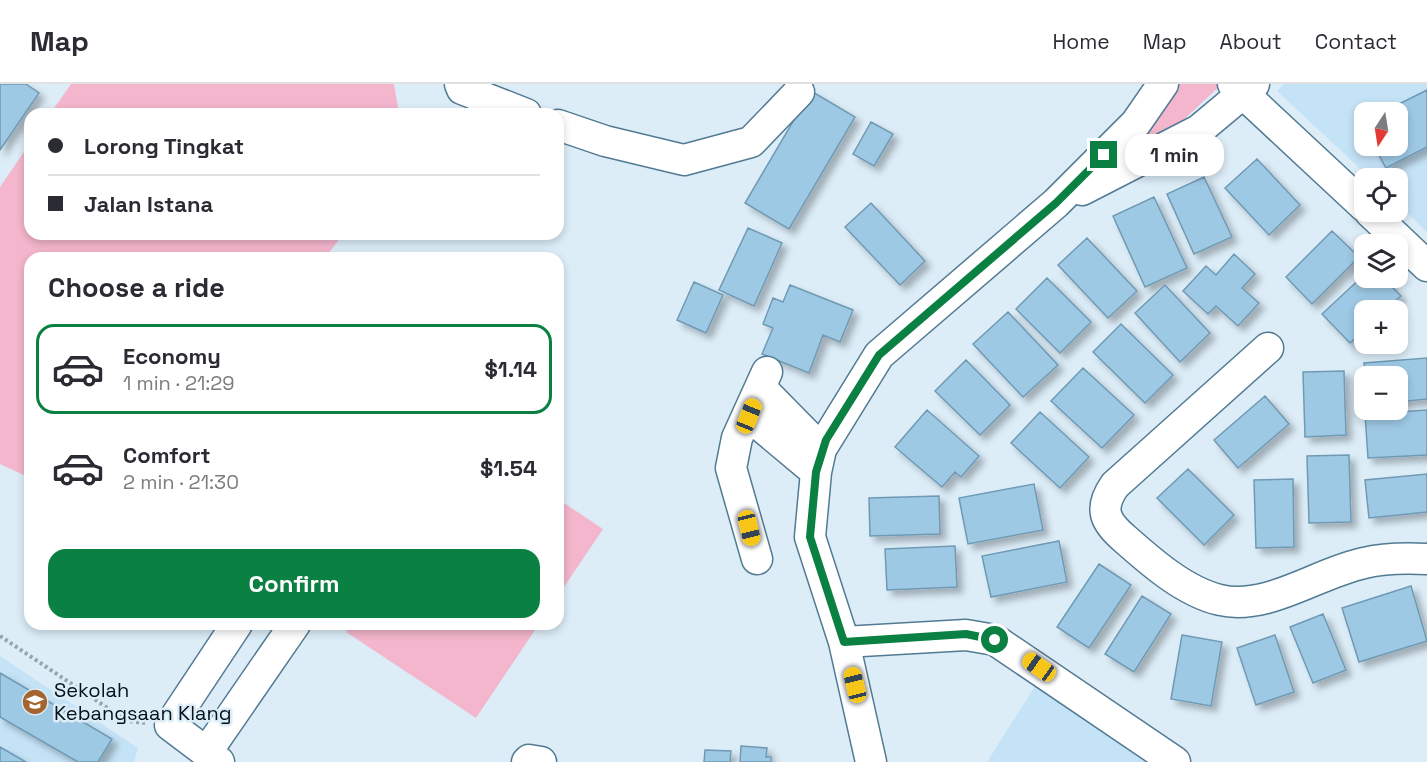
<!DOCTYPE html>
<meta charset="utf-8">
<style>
body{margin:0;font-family:"Space Grotesk",sans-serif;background:#f7f7f7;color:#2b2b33;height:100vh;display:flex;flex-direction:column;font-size:22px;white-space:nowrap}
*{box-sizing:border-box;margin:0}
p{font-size:20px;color:#7c7c81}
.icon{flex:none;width:33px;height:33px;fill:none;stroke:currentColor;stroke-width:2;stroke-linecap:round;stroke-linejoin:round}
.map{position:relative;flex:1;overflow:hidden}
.details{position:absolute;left:24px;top:168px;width:540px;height:378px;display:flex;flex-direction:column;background:#fff;border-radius:18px;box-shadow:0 3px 9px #0003}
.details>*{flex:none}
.top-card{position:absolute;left:24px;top:24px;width:540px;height:132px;border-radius:18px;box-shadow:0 3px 9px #0003;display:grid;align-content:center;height:132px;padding:0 24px;background:#fff}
.needle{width:39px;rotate:192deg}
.tools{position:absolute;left:1354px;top:18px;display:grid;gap:12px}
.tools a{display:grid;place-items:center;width:54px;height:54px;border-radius:12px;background:#fff;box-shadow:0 3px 9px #0003;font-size:30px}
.end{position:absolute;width:27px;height:27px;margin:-14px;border:8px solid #0b8043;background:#fff;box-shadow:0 0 0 3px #fff}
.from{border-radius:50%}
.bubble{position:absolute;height:42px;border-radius:18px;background:#fff;box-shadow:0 3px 9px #0003;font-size:20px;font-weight:700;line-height:42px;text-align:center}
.car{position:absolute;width:18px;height:36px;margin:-18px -9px;border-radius:8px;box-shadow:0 0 4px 2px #0007;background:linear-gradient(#f5c518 24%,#345 0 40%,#f5c518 0 76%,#345 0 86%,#f5c518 0)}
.top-card b{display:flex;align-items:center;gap:21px;height:57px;font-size:22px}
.top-card b+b{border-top:2px solid #e1e1e2}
.top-card i{width:15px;height:15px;background:#2b2b33}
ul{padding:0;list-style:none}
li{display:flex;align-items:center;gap:18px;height:90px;margin:0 12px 9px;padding:0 12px;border:3px solid transparent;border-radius:18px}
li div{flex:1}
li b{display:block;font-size:22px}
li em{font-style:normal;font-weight:700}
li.on{border-color:#0b8043}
li>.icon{width:54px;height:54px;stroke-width:1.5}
h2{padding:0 24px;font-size:27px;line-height:72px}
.action{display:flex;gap:12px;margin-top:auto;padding:12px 24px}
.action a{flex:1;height:69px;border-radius:18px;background:#0b8043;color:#fff;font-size:24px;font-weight:700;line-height:69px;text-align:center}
header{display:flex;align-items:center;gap:36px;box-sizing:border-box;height:84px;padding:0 30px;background:#fff;border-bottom:2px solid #e1e1e2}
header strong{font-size:28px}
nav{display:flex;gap:33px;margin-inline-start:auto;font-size:21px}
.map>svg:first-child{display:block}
.built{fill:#c5e3f7;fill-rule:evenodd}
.green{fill:#f4b6cc}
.building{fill:#9ec9e5;stroke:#709ab4;stroke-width:1.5;filter:url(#shadow)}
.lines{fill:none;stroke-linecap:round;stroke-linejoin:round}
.minor-casing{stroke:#517a93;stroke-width:33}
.path{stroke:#94a5af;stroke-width:4;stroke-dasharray:3 3;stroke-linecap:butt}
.minor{stroke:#fff;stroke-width:30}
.route{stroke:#0b8043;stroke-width:8}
.labels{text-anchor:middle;stroke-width:5;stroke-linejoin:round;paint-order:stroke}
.poi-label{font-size:20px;fill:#03121b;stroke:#dcedf8;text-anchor:start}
</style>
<header>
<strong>Map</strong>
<nav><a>Home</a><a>Map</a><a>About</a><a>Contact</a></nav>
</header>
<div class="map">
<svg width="1427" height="678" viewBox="0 0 1427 678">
<defs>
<filter id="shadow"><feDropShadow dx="5.5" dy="5.5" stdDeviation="3" flood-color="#0004"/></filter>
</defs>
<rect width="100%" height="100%" fill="#dcedf8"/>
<path class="built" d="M 1284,0 L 1427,0 L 1427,148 L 1398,120 L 1398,94 L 1370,94 L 1277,7 ZM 1365,28 L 1398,28 L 1398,62 L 1365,62 Z
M 0,572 L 138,664 L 134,678 L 0,678 Z
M 1039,596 L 1161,678 L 987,678 Z"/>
<path class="green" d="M 71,0 L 394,0 L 399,30 L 50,30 Z
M 1174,0 L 1222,0 L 1180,39 L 1133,61 L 1162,28 Z
M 30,59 L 30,150 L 343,150 L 325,174 L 30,174 L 30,394 L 0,380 L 0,103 Z
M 558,415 L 603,445 L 558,512 Z
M 352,540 L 539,540 L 476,634 L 346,548 Z"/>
<path class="building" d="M 0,0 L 26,0 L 39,9 L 0,66 Z
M 1427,6 L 1427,63 L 1386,84 L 1374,62 L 1398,62 L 1398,28 L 1383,28 Z
M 811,7 L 855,33 L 789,145 L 745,119 Z
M 871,38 L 893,50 L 874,82 L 853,70 Z
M 1257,75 L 1300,121 L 1269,151 L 1225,104 Z
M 1204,93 L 1232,153 L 1194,170 L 1167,110 Z
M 1154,113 L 1187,184 L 1145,203 L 1113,132 Z
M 871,119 L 925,177 L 900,201 L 845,143 Z
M 748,144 L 782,159 L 754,222 L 719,206 Z
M 1332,147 L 1359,173 L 1312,220 L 1286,193 Z
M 1087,154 L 1137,207 L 1108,234 L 1058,181 Z
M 1234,170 L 1255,190 L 1242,204 L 1259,219 L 1238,242 L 1216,222 L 1208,230 L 1183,207 L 1206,182 L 1216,191 Z
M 1365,190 L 1365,194 L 1383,194 L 1401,212 L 1385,226 L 1365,226 L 1365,245 L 1350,259 L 1322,230 Z
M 1047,194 L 1091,238 L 1060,269 L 1016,225 Z
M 694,198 L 723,211 L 706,249 L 677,236 Z
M 790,201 L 853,226 L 840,258 L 823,251 L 809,289 L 762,270 L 773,244 L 763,240 L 773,214 L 783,218 Z
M 1165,201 L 1210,249 L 1180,278 L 1135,229 Z
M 1008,228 L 1058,281 L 1023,313 L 973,260 Z
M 1121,240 L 1173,291 L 1145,319 L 1093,268 Z
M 1427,274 L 1427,315 L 1398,318 L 1398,292 L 1366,292 L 1364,279 Z
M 966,276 L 1010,321 L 980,351 L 935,307 Z
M 1083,284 L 1134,331 L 1102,364 L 1051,317 Z
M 1344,287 L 1346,351 L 1305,353 L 1303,288 Z
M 1265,312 L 1289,340 L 1238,384 L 1214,356 Z
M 927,326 L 979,372 L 961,393 L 955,388 L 942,403 L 895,363 Z
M 1427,326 L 1427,371 L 1368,374 L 1365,330 Z
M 1040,328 L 1089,373 L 1060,404 L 1011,359 Z
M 1349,371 L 1351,438 L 1309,439 L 1307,372 Z
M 1188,385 L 1234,431 L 1204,461 L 1157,414 Z
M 1427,390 L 1427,428 L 1369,434 L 1365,396 Z
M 1293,395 L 1294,463 L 1256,464 L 1254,396 Z
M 1034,400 L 1043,446 L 968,460 L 959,414 Z
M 939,412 L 940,450 L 870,452 L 869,414 Z
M 1059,457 L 1067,498 L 991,513 L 982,472 Z
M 955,462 L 957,503 L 887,506 L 885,465 Z
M 1099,480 L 1131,501 L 1089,564 L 1057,543 Z
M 1411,502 L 1427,557 L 1359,578 L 1342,524 Z
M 1142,512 L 1171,530 L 1134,588 L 1105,570 Z
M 1323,530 L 1346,586 L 1313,599 L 1290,543 Z
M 1182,551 L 1222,558 L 1211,622 L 1171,615 Z
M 1275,551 L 1294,608 L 1256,621 L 1237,564 Z
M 0,589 L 112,655 L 98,678 L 78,678 L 0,633 Z
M 741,662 L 767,664 L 766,673 L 771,673 L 771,678 L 740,678 Z
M 0,663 L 26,678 L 0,678 Z
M 705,666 L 731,667 L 730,678 L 704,678 Z"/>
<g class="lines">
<g class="minor-casing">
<path id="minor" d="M 460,0 L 462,5 L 526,30
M 1233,0 L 1365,123
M 558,41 L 605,57 L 684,76 L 751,58 L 799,8
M 1082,106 L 1199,46 L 1254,0
M 1370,128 L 1427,182
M 1268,264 L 1115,401 C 1098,425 1105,438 1125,455 C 1151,478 1185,508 1220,516 C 1268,527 1317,489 1364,479 C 1384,474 1406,474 1427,475
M 761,304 L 821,365
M 749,332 L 816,388
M 757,475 L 731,384 L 737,354 L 767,288
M 844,558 L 966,551 L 995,556 L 1175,678
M 206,669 L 295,540
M 219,678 L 170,641 L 237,540
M 527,678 L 529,676 L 541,678
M 871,678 L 844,558 L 810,453 L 816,388 L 821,365 L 879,271 L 1056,119 L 1136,39 L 1163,0"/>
</g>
<path class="path" d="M 0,552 L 127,637 L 147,639"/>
<use href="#minor" class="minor"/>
</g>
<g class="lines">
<path class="route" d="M 995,556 L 966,550 L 844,558 L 810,453 L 816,388 L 826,356 L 879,271 L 1056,119 L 1104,71"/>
</g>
<defs>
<g id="school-disc" transform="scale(1.35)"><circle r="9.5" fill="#a4632f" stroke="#dcedf8"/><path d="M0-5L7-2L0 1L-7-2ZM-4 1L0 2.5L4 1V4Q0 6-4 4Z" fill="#fff"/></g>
</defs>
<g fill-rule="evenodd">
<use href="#school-disc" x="35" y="618"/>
</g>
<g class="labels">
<g class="poi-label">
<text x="54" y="613">Sekolah<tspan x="54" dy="23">Kebangsaan Klang</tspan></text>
</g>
</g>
</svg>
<div class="tools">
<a><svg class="needle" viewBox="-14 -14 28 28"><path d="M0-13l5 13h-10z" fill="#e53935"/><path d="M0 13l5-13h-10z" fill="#7c7c81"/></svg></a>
<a><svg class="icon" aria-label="locate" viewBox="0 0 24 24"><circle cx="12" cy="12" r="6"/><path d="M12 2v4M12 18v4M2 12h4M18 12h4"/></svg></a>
<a><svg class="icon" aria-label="layers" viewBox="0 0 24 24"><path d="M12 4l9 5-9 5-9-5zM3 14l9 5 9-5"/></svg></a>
<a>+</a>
<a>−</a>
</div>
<i class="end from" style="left:995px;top:556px"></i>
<i class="end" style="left:1104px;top:71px"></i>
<div class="bubble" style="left:1125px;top:50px;width:99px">1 min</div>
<i class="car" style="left:749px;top:332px;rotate:22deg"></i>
<i class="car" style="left:749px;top:444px;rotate:166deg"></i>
<i class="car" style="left:1039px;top:583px;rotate:305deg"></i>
<i class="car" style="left:855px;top:601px;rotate:346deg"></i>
<div class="top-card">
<b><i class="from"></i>Lorong Tingkat</b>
<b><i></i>Jalan Istana</b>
</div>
<section class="details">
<h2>Choose a ride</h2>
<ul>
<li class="on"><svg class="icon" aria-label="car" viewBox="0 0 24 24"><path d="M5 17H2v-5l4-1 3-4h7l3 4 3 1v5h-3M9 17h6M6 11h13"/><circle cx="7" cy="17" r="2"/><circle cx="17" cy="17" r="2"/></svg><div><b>Economy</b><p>1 min · 21:29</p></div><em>$1.14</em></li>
<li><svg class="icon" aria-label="car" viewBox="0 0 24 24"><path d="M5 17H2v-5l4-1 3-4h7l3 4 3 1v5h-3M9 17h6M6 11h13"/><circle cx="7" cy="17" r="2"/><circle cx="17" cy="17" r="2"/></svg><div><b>Comfort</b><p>2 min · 21:30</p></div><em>$1.54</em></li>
</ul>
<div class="action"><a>Confirm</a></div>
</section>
</div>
